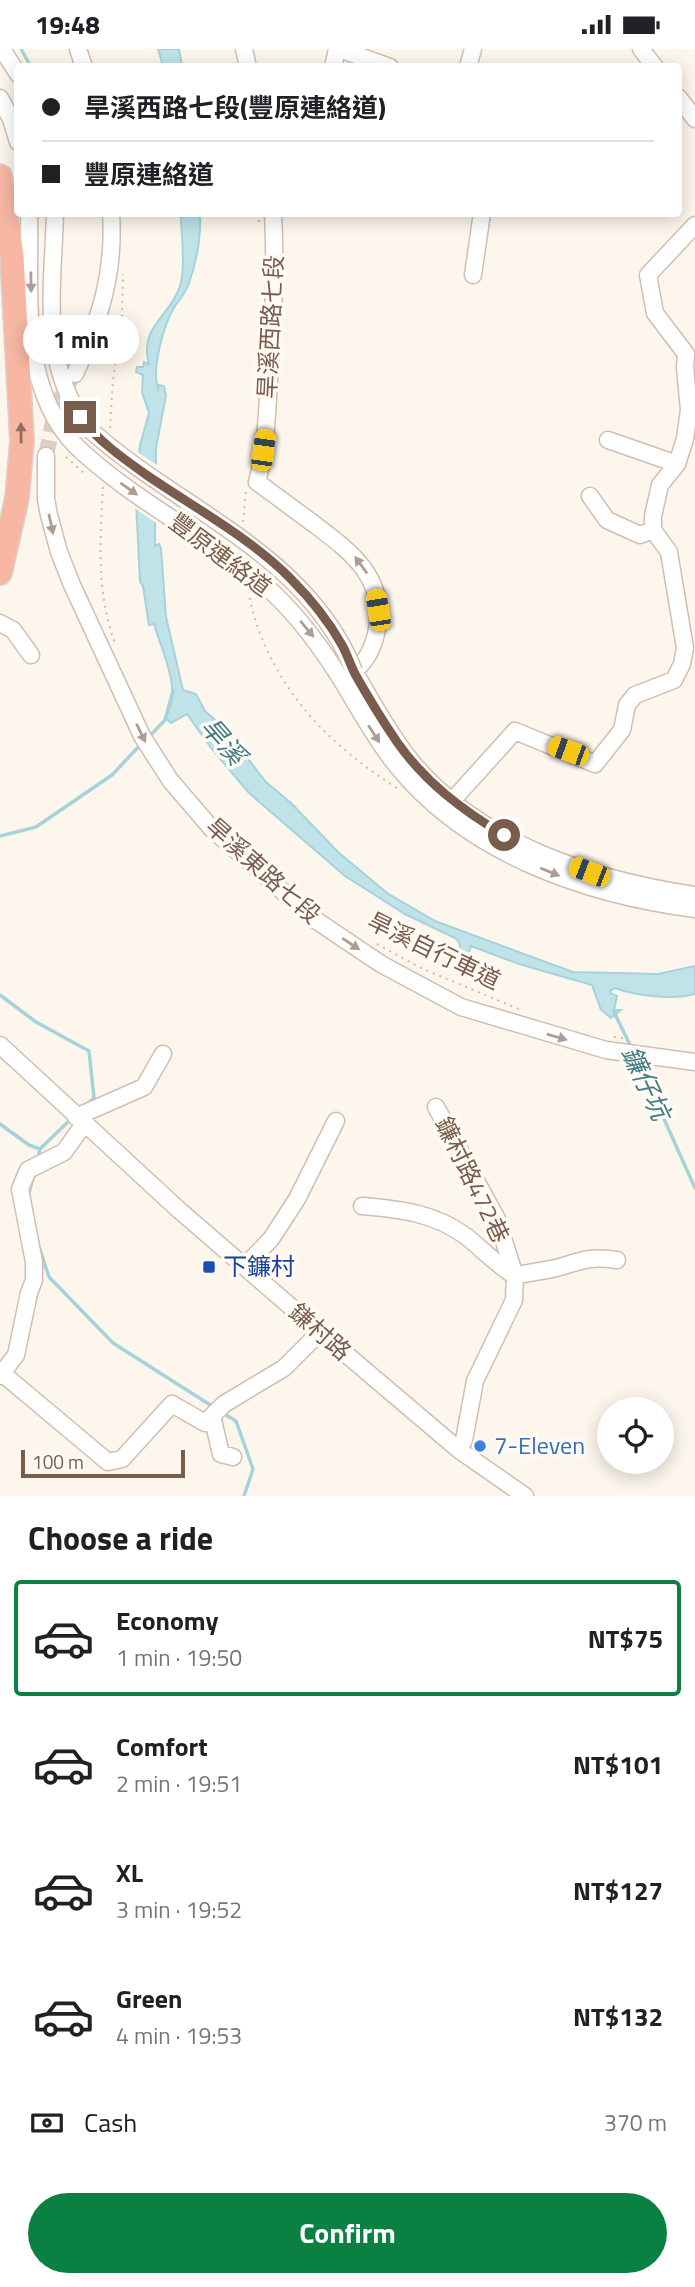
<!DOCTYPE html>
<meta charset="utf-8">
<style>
body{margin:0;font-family:"Titillium Web","Noto Sans TC",sans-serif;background:#f6f6f6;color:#202124;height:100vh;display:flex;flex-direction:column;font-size:26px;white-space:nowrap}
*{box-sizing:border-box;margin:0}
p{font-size:23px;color:#757577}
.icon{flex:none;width:38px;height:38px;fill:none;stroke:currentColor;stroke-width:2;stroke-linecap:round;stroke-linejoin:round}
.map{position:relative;height:1447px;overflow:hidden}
.panel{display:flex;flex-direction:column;background:#fff;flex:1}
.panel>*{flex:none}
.top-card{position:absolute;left:14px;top:14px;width:668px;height:154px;border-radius:7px;box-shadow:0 4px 18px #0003;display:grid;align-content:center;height:154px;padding:0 28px;background:#fff}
.buttons{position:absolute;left:597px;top:1348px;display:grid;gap:14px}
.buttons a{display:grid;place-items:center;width:77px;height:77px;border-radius:50%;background:#fff;box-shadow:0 4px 18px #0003;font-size:35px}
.scale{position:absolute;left:21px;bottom:18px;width:164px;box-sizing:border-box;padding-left:7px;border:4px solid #7a5c4d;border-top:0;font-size:19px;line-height:24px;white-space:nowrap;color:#7a5c4d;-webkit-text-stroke:5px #fffaf3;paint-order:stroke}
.end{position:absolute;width:32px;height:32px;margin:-16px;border:9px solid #7a5c4d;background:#fff;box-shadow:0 0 0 4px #fff}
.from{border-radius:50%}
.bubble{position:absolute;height:49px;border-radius:24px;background:#fff;box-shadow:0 4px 18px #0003;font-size:23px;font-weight:700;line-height:49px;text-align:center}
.car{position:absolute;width:21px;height:42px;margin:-21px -10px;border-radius:9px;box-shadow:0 0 5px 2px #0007;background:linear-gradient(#f5c518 24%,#345 0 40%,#f5c518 0 76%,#345 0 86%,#f5c518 0)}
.top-card b{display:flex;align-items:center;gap:24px;height:66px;font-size:26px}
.top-card b+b{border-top:2px solid #e0e0e0}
.top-card i{width:18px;height:18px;background:#202124}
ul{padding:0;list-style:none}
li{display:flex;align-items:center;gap:21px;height:116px;margin:0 14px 10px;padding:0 14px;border:4px solid transparent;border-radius:7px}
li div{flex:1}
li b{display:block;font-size:26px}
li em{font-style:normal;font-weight:700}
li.on{border-color:#0b8043}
li>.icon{width:63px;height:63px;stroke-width:1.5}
h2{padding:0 28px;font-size:32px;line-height:84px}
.pay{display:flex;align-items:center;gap:18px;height:77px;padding:0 28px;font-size:26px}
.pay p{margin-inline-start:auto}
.primary-button{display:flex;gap:14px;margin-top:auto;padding:14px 28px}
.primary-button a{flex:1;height:80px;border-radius:42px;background:#0b8043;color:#fff;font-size:28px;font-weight:700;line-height:80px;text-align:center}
.status{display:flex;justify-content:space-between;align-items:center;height:49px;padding:0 35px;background:#fff;direction:ltr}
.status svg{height:19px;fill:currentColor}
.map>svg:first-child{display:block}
.water{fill:#bfe3e8;stroke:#a5d3da;stroke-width:2}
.pier{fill:#fdf6ec}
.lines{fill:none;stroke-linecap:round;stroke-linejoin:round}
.stream{stroke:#a5d3da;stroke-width:3.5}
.minor-tunnel{stroke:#dcd0c4;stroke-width:16;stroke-dasharray:16 8;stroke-linecap:butt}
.minor-casing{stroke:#d1beb0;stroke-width:19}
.highway-casing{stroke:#dad1cd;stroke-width:26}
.path{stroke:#d9b8a5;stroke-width:2;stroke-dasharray:2 5;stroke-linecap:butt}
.minor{stroke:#fff;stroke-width:16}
.highway{stroke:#f7b7a3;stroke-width:23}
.minor-bridge-casing{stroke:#d1beb0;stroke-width:19;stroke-linecap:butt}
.minor-bridge{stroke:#fff;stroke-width:16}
.oneway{fill:#af9d94}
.oneway2{fill:#936e5e}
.route{stroke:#7a5c4d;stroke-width:9}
.transit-dot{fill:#1a4fb4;stroke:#fffaf3;stroke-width:2.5}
.shop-dot{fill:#3f7fe0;stroke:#fffaf3;stroke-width:2.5}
.labels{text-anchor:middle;stroke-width:7;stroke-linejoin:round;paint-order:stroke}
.street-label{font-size:24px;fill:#7a5c4d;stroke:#fffaf3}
.transit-label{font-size:24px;fill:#164399;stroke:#fffaf3;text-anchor:start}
.shop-label{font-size:24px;fill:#366cbe;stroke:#fffaf3;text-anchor:start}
.water-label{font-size:26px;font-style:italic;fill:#437c86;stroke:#fffaf3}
</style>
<div class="status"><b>19:48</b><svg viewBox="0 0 49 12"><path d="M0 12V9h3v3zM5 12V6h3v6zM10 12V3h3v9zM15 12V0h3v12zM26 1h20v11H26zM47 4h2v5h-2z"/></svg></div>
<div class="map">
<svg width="695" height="1447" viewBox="0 0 695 1447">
<rect width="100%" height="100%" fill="#fdf6ec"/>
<path class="water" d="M 158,0 L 179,0 L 182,17 L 163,17 Z
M 181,165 L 200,165 C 201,188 197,211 189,234 C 186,243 181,249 175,257 C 164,274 151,320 158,340 L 159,336 L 164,337 L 166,346 L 156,399 L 155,497 L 159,495 L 161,500 L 166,568 L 183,641 L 196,645 L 205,662 L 224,679 L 266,733 L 291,754 L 338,803 L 387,844 L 435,872 L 573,923 L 658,925 L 695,917 L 695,945 C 674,951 636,947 615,939 L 611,941 L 610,944 L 617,947 L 614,961 L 621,961 L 611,969 L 601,961 L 592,936 L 519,915 L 471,897 L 464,920 L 461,915 L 463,902 L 460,900 L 459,893 L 455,889 L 405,865 L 345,827 L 249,744 L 211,699 L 187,665 L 171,674 L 165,668 C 184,643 161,601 154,575 L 149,576 L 143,537 L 140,533 L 136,452 L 140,396 L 149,364 L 142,343 L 143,326 L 136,323 L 137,318 L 143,318 L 144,313 L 149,315 C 138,278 171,267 180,237 C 186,218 181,185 181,165 Z"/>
<path class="pier" d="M 136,402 L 160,418 L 159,476 L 133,458 Z"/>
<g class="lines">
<path class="stream" d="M 21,0 L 31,18
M 148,689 L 165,671 L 173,642
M 0,787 L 36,778 L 112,726 L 142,694
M 0,946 L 36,973 L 89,1002 L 94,1049 L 86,1056
M 614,963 L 632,1000
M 637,1010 L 695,1139
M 0,1075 L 29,1096 L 40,1100
M 38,1110 L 40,1100 L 72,1069
M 28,1148 L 33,1128
M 39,1198 L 49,1228 L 113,1294 L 215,1359
M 221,1363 L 236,1372 L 253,1420 L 244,1447"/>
<path class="minor-tunnel" d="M 46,407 L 56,359 L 71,330"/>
<g class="minor-casing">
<path id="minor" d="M 2,0 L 18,25
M 78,0 L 84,18
M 244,0 L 248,18
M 339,0 L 390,18
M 641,0 L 655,18
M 333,18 L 337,0
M 468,18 L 473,0
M 0,49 L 11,70 L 18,93
M 679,49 L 695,70
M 29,164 C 31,240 18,338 76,397
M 55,164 C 53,240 39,313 87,378
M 273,164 C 276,221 273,275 269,331 C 267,365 266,400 257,433 C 276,447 295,461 314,475 C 351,503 386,528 377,580 C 374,597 367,612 354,622 C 372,653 389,684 411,712 C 480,795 593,831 695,846
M 473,226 L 482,164
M 75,325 C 100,269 115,226 111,164
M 608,391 L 677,415
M 46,407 L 46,450 L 49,466 L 59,503 L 72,536 L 142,687 L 170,731 L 212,780 L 314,870 L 381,915 L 461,958 L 606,1001 L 695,1013
M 590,447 L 607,471 L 640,486 L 653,481
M 0,574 L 13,581 L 31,606
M 339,627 C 358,657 374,689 397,717 C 468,805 586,846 695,860
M 452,752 L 515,682 L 595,715 L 622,681 L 627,656 L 635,646 L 674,631 L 682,615 L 685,599 L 669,503 L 653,481 L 653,467 L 660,436 L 677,415 L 685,390 L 689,361 L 685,318 L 686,305 L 655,264 L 648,226 L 695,176
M 0,996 L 179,1161 L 320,1283 L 459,1401 L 525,1447
M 436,1058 L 497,1170 L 515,1227 L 514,1251 L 475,1332 L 464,1391 L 459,1401
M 76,1068 L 144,1038 L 163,1005
M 362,1157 C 400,1160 435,1164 467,1188 C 483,1201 497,1216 515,1227 C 529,1223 546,1222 560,1218 C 583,1211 592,1207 617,1211
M 245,1217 L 271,1190 L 297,1150 L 336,1072
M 3,1325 L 108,1413 L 122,1410 L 172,1355 L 205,1374 L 224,1355 L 284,1319 L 320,1283
M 0,1327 L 16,1306 L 29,1244 L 34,1231 L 34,1213 L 20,1140 L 28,1121 L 64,1103 L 84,1075
M 212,1367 L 221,1405 L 233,1408"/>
</g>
<g class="highway-casing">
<path id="highway" d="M 0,127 L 12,207 L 22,392 L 17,449 L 0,524"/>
</g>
<path class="path" d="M 258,164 L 259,174
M 110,379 L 113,331 L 122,267 L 123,225
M 66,408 L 84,424
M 103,438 C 100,492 96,545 116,597
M 243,473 L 246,441
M 249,542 C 251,561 258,581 266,599 C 296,663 340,702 398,740
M 377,895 L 421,919 L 521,961
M 614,988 L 629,990"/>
<use href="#minor" class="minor"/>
<use href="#highway" class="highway"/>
<g class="minor-bridge-casing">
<path id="minor-bridge" d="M 87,378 C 175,459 307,503 354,622
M 76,397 C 131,450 202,484 261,533 C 293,560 317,592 339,627"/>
</g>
<use href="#minor-bridge" class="minor-bridge"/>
</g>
<defs><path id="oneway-solid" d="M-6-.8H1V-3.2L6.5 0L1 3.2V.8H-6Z" transform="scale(1.75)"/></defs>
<g class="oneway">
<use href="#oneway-solid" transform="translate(31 233) rotate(89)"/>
<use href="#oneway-solid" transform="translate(129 440) rotate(35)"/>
<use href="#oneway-solid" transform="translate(51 475) rotate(78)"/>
<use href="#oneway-solid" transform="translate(361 516) rotate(-126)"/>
<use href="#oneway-solid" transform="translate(307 580) rotate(50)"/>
<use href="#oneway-solid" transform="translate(141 684) rotate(64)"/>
<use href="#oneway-solid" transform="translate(374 685) rotate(57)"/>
<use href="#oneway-solid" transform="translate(550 823) rotate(22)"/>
<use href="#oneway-solid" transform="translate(351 895) rotate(34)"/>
<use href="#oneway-solid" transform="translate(557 988) rotate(16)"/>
</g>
<use class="oneway2" href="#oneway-solid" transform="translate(21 384) rotate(-91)"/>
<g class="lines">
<path class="route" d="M 80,368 C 98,392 124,410 148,427 C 195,459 249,488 290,529 C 310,549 328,571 342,596 C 347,605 350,615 355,625 C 368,648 382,671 397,693 C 425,733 462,761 504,786"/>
</g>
<rect class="transit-dot" x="202" y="1211" width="14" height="14" rx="3.5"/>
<circle class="shop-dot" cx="480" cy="1397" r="7"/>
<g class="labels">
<g class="street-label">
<text transform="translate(271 278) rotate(-87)" y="8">旱溪西路七段</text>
<text transform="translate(220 506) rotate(37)" y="8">豐原連絡道</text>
<text transform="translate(263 822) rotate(42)" y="8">旱溪東路七段</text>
<text transform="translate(434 902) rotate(26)" y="8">旱溪自行車道</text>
<text transform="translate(472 1131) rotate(64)" y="8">鐮村路472巷</text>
<text transform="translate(320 1283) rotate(41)" y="8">鎌村路</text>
</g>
<g class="transit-label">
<text x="223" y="1226">下鐮村</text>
</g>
<g class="shop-label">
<text x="494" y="1405">7-Eleven</text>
</g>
<g class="water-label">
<text transform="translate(223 692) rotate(49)" y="9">旱溪</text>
<text transform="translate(646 1034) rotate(65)" y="9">鐮仔坑</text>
</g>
</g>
</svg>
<div class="buttons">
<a><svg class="icon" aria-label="locate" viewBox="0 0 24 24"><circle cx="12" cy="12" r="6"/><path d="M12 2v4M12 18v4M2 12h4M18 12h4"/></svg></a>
</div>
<div class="scale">100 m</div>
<i class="end from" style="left:504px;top:786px"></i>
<i class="end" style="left:80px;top:368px"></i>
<div class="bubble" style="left:23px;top:266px;width:116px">1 min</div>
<i class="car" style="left:263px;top:401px;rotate:8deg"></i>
<i class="car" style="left:378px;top:561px;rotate:351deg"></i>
<i class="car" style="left:568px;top:702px;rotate:290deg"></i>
<i class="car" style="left:589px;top:823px;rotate:291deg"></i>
<div class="top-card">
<b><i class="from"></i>旱溪西路七段(豐原連絡道)</b>
<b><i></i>豐原連絡道</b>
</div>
</div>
<section class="panel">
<h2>Choose a ride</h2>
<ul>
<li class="on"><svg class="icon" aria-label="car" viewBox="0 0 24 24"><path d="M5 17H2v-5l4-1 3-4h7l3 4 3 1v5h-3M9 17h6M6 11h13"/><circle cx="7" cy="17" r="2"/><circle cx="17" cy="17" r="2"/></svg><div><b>Economy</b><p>1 min · 19:50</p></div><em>NT$75</em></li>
<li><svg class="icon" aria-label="car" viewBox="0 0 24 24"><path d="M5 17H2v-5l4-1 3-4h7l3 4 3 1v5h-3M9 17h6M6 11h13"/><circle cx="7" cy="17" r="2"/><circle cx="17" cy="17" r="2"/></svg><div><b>Comfort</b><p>2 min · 19:51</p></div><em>NT$101</em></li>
<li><svg class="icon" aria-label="car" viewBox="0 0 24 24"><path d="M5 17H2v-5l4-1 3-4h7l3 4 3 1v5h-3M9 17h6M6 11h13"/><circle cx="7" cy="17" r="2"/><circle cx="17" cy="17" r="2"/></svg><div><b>XL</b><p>3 min · 19:52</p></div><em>NT$127</em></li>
<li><svg class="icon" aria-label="car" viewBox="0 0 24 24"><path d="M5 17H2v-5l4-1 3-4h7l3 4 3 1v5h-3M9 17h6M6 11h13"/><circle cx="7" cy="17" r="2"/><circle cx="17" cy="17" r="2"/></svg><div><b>Green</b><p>4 min · 19:53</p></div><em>NT$132</em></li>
</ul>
<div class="pay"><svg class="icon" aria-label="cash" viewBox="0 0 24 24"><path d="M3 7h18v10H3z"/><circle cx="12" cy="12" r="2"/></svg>Cash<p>370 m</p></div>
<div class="primary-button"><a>Confirm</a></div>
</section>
